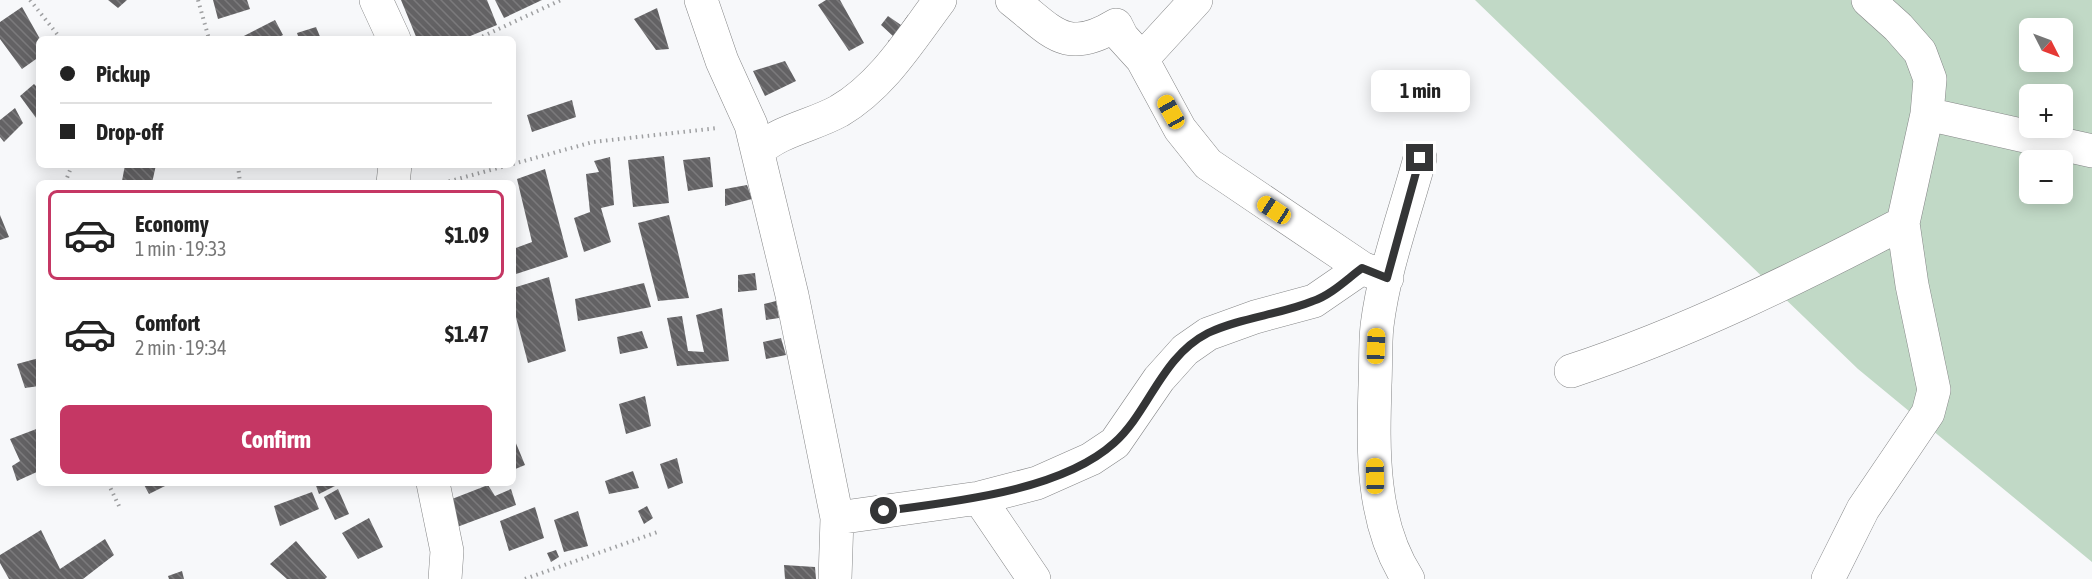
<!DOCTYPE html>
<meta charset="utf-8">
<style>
body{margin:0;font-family:"Asap Condensed",sans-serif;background:#f6f6f6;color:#222;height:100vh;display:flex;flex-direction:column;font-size:22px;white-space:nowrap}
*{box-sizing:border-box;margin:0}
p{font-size:20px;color:#767676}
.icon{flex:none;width:33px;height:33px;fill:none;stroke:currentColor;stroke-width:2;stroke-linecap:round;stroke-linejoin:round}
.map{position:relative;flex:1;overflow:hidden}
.panel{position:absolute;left:36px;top:180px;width:480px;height:306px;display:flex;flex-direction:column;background:#fff;border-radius:9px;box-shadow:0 3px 15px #0003}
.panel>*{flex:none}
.guide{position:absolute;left:36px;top:36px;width:480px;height:132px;border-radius:9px;box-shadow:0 3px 15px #0003;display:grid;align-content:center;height:132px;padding:0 24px;background:#fff}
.needle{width:39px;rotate:132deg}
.controls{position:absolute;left:2019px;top:18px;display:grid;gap:12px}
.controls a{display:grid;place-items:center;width:54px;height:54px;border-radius:9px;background:#fff;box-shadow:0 3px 15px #0003;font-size:30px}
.end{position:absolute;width:27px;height:27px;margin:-14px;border:8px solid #343536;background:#fff;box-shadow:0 0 0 3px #fff}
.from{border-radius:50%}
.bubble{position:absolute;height:42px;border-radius:9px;background:#fff;box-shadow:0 3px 15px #0003;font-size:20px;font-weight:700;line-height:42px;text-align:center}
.car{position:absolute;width:18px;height:36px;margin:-18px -9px;border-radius:8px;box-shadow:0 0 4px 2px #0007;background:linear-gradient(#f5c518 24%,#345 0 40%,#f5c518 0 76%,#345 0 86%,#f5c518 0)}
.guide b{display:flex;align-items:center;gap:21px;height:57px;font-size:22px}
.guide b+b{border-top:2px solid #e0e0e0}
.guide i{width:15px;height:15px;background:#222}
ul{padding:10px 0 0;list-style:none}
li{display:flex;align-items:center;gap:18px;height:90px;margin:0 12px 9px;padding:0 12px;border:3px solid transparent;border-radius:9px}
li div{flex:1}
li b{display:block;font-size:22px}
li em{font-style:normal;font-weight:700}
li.active{border-color:#c53764}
li>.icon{width:54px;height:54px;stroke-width:1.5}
.primary-button{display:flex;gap:12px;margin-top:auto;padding:12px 24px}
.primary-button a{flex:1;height:69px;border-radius:9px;background:#c53764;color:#fff;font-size:24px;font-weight:700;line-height:69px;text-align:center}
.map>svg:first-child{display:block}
.grass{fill:#c1d9c6;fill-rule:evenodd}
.building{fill:url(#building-back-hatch)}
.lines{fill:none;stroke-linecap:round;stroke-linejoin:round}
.street-casing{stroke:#858687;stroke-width:34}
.path{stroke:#9fa0a2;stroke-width:4;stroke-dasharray:1.5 4.5;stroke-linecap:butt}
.street{stroke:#fff;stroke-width:33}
.route{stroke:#343536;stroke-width:8}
</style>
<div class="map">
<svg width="2092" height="579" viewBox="0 0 2092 579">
<defs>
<pattern id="building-back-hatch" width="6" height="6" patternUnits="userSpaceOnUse" patternTransform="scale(1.5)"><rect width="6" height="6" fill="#636264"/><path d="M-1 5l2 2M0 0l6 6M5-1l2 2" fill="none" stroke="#7b7a7c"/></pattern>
</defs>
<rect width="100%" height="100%" fill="#f7f8fa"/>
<path class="grass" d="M 1475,0 L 2092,0 L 2092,562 L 1858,369 ZM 2030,28 L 2062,28 L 2062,62 L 2030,62 ZM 2030,94 L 2062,94 L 2062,128 L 2030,128 ZM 2030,160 L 2062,160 L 2062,194 L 2030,194 Z"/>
<path class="building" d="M 108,0 L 127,0 L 118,8 Z
M 213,0 L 247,0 L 250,9 L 218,19 Z
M 401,0 L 487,0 L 497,25 L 463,39 L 417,39 Z
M 495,0 L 542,0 L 504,18 Z
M 826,0 L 840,0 L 864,43 L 849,51 L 818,5 Z
M 22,7 L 40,39 L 39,57 L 22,69 L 0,39 L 0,22 Z
M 657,8 L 669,49 L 656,50 L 634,19 Z
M 908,15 L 917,21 L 897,51 L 888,41 L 894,37 L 881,25 L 888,16 L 901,25 Z
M 275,20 L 283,35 L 275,39 L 238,39 Z
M 316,27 L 321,39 L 299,39 L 297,33 Z
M 785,61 L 796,81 L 765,96 L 753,71 Z
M 34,84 L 39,89 L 39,122 L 20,96 Z
M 572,100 L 576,117 L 532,132 L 527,115 Z
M 15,108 L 23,123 L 4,142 L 0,137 L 0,120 Z
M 664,156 L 669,203 L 633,207 L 628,160 Z
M 610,157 L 614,205 L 601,208 L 611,242 L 584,252 L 574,218 L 590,212 L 586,174 L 599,172 L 594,161 Z
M 710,157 L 713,187 L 688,191 L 683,160 Z
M 125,165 L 156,165 L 152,183 L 122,181 Z
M 545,169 L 568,257 L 513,275 L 513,249 L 532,242 L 517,179 Z
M 747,185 L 752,199 L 725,206 L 725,189 Z
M 0,215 L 9,237 L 0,240 Z
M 669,215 L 689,298 L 658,301 L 638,223 Z
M 755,273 L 757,290 L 738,292 L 738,275 Z
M 549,277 L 566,351 L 528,363 L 513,306 L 513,288 Z
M 644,283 L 651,307 L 578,321 L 575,299 Z
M 776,301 L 779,318 L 766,320 L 764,304 Z
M 722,308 L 729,361 L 677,366 L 667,318 L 682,316 L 688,351 L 704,352 L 696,315 Z
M 642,331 L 648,348 L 620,354 L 617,337 Z
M 781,338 L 786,355 L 766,359 L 763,342 Z
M 39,358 L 39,386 L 25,388 L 17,364 Z
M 645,396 L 651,426 L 626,434 L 619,404 Z
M 39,428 L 39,471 L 17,481 L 12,466 L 20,461 L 10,439 Z
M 513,436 L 525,465 L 513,470 Z
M 677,458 L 683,483 L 668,489 L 660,464 Z
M 633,471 L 639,488 L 609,494 L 605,481 Z
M 143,483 L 171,483 L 149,494 Z
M 315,483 L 341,483 L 319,494 Z
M 488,485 L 495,496 L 511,489 L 516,505 L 457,527 L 452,499 Z
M 338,489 L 349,514 L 335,520 L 324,497 Z
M 312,492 L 319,509 L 280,526 L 274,506 Z
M 647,506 L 653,518 L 644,524 L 638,511 Z
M 535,507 L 544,538 L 509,551 L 500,521 Z
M 578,511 L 588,546 L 564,552 L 554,520 Z
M 369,518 L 383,547 L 358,559 L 342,533 Z
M 41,530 L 60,569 L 105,539 L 114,555 L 83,579 L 9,579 L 0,563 L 0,555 Z
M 296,541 L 327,577 L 325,579 L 287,579 L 270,564 Z
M 556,550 L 559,557 L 551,562 L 547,553 Z
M 784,565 L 815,567 L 816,579 L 785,579 Z
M 182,571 L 184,579 L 169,579 L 168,576 Z"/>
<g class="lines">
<g class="street-casing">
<path id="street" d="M 376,0 L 394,39
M 701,0 L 722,61 L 751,125 L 792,295 L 837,518 L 835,579
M 1012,0 C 1052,31 1065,56 1116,25 L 1122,37 L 1142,59 L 1180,129 L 1208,164 L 1362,268 L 1387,278
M 1142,59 L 1196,0
M 1927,114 L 2092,151
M 758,151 C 780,130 812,126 839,111 C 883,85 910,40 940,0
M 393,183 L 395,165
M 1571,371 C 1686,333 1796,279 1903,223
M 433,483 L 447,551 L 445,579
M 979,498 L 1034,579
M 837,518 L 979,498 L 1037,483 L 1091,459 L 1115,443 L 1159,379 L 1185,350 L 1208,334 L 1255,317 L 1314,301 L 1362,268
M 1408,579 C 1371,522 1373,450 1375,385 C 1376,365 1375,345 1377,326 C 1384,269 1405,213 1420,158
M 1828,579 L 1863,509 L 1928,413 L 1934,390 L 1912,285 L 1903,223 L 1927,114 L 1930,79 L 1920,52 L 1898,27 L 1868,0"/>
</g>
<path class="path" d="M 30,0 L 61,39
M 198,0 L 209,39
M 477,39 L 561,0
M 513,164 L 593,142 L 718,128
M 238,165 L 240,183
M 65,183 L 72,165
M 443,183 L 509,165
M 108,483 L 119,506
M 525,579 L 660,531"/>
<use href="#street" class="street"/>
</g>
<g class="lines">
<path class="route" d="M 884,511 C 953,502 1061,491 1114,443 C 1149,412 1161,357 1208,333 C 1242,317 1279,315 1313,301 C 1331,295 1347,279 1362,268 L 1387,278 L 1420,158"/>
</g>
</svg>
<div class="controls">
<a><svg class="needle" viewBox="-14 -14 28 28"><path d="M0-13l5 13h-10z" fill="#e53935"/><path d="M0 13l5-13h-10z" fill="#767676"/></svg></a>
<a>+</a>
<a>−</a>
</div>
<i class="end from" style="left:884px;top:511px"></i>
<i class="end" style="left:1420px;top:158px"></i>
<div class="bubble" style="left:1371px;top:70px;width:99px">1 min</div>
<i class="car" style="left:1171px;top:112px;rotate:331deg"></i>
<i class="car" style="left:1274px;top:210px;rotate:303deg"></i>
<i class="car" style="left:1376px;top:346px;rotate:2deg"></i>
<i class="car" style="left:1375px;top:476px;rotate:359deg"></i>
<div class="guide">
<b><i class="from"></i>Pickup</b>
<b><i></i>Drop-off</b>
</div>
<section class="panel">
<ul>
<li class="active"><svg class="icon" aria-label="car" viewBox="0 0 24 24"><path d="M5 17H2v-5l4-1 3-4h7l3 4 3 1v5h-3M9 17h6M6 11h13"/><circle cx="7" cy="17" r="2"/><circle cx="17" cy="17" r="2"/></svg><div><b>Economy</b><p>1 min · 19:33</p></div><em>$1.09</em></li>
<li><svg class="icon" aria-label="car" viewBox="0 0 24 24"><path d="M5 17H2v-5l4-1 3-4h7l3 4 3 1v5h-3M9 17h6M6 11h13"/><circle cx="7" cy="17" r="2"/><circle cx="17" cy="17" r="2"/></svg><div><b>Comfort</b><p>2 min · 19:34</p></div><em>$1.47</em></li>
</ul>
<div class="primary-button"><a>Confirm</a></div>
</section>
</div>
